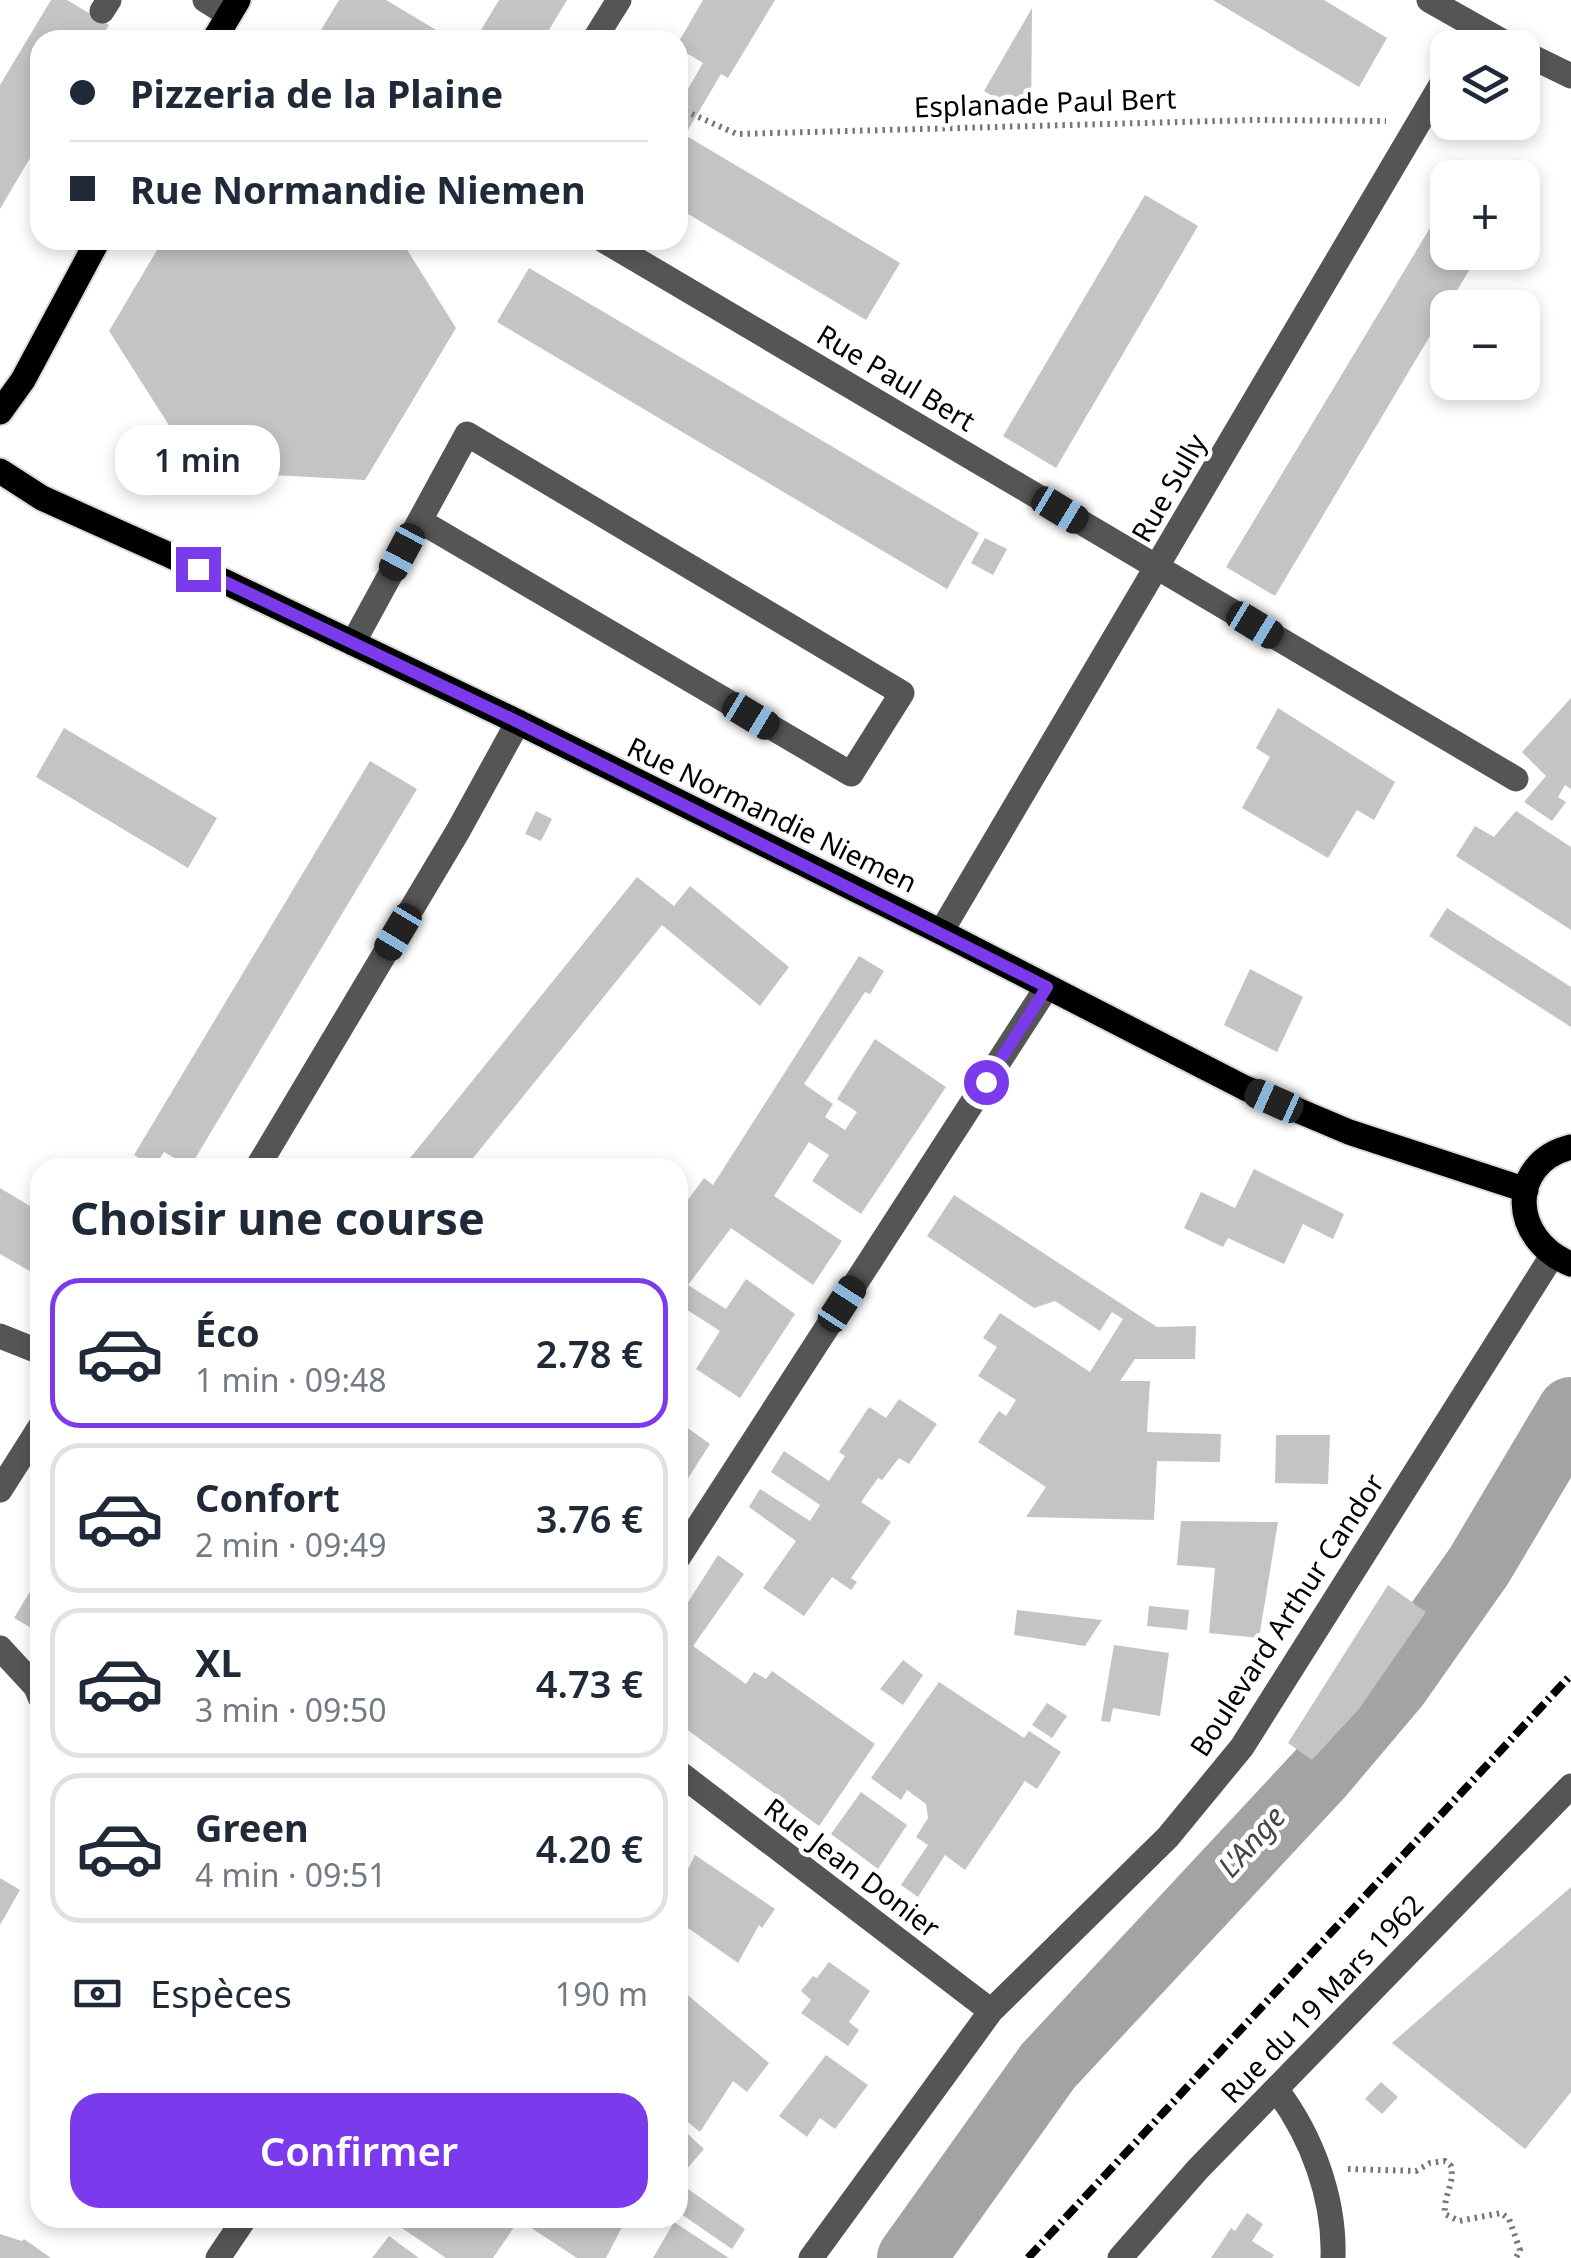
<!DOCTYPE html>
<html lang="fr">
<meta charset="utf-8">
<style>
body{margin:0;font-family:"Noto Sans",sans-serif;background:#f6f6f7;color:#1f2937;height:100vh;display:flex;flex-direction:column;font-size:38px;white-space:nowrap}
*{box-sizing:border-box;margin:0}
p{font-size:32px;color:#747a83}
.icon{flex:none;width:55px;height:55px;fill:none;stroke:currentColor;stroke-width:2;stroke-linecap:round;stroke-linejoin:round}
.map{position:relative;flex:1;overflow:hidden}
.details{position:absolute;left:30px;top:1158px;width:658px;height:1070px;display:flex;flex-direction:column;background:#fff;border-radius:30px;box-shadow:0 5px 15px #0003}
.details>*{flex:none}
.banner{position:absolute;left:30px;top:30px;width:658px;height:220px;border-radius:30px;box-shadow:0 5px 15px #0003;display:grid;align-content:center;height:220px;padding:0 40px;background:#fff}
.tools{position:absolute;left:1430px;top:30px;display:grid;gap:20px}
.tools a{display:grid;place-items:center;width:110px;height:110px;border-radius:20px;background:#fff;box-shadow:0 5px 15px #0003;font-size:50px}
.end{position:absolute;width:45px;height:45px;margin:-22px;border:12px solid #7c3aed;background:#fff;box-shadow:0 0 0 5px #fff}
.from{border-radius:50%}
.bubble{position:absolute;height:70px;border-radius:30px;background:#fff;box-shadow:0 5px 15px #0003;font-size:32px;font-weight:600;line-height:70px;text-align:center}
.car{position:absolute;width:30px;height:60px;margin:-30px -15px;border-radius:12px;box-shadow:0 0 8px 2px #0007;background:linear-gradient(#222 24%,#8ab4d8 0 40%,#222 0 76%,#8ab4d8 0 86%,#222 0)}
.banner b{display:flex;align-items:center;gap:35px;height:95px;font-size:38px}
.banner b+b{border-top:2px solid #e0e1e3}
.banner i{width:25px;height:25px;background:#1f2937}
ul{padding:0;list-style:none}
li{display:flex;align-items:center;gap:30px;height:150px;margin:0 20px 15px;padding:0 20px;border:5px solid #e0e1e3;border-radius:30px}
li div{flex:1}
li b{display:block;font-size:38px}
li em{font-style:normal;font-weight:600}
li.active{border-color:#7c3aed}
li>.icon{width:90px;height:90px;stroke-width:1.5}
h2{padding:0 40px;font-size:45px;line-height:120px}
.pay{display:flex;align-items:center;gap:25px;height:110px;padding:0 40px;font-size:38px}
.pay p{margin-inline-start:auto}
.action{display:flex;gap:20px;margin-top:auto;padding:20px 40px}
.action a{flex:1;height:115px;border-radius:30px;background:#7c3aed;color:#fff;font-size:40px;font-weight:600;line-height:115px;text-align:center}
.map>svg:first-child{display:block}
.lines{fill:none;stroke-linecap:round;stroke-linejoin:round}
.river{stroke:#a3a3a3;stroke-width:68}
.building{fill:#c4c4c4}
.major-casing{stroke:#dbdbdb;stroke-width:29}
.path{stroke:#777;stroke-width:6;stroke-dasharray:2.5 5;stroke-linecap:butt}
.minor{stroke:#555;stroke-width:25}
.major{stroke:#000;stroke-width:25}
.rail{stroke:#000;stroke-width:8;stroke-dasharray:15 5 2.5 5;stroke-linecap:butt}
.route{stroke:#7c3aed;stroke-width:12}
.labels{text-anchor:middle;stroke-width:9;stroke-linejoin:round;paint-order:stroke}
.street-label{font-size:28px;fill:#000;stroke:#fff}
.water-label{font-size:30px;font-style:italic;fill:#444;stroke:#fff}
</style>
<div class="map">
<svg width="1571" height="2258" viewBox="0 0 1571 2258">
<rect width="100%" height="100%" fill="#fff"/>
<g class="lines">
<path class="river" d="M 911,2258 L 1048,2066 L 1320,1774 L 1396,1684 L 1479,1566 L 1571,1411"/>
</g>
<path class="building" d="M 51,0 L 67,0 L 109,25 L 100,40 L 40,40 L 40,141 L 0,209 L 0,85 Z
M 339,0 L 386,0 L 453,40 L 326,40 L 318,35 Z
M 499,0 L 567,0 L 543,40 L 475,40 Z
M 703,0 L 775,0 L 728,78 L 721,74 L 685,135 L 900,263 L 866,320 L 678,208 L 678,106 L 703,63 L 678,48 L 678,43 Z
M 1213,0 L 1324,0 L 1387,38 L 1359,87 Z
M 1032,8 L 1031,119 L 984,91 Z
M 1145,195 L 1198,226 L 1056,468 L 1003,436 Z
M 1448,198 L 1448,252 L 1480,252 L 1275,596 L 1226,567 Z
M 163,240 L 401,240 L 456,328 L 365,480 L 198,471 L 109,331 Z
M 529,268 L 979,533 L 947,589 L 497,322 Z
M 985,538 L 1007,549 L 993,575 L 971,563 Z
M 1571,698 L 1571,789 L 1565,785 L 1558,797 L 1566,802 L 1552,821 L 1524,802 L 1546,776 L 1522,752 Z
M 1278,708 L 1395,782 L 1374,820 L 1357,810 L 1328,858 L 1242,808 L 1270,757 L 1256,748 Z
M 64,728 L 217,818 L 188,868 L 36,777 Z
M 370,761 L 417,789 L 190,1167 L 164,1152 L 154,1167 L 134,1155 Z
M 536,811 L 552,819 L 541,841 L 525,834 Z
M 1516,811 L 1571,847 L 1571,930 L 1456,856 L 1475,826 L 1494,837 Z
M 637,877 L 674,906 L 690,886 L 789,967 L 760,1006 L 662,925 L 465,1168 L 402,1168 Z
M 1447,908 L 1571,987 L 1571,1027 L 1429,936 Z
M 859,956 L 884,971 L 870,994 L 865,992 L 804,1084 L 833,1104 L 825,1117 L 845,1130 L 857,1112 L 837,1099 L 875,1039 L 946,1087 L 861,1214 L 812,1181 L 829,1155 L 809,1142 L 774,1196 L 842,1241 L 813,1285 L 731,1228 L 688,1285 L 726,1309 L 746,1279 L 795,1314 L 740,1398 L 696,1369 L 720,1331 L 678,1304 L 678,1196 L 687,1201 L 704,1178 L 713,1185 Z
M 1250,969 L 1303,997 L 1277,1052 L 1224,1025 Z
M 1254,1169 L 1344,1214 L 1333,1239 L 1303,1224 L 1284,1264 L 1228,1238 L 1223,1247 L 1184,1228 L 1201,1192 L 1235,1208 Z
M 0,1188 L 40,1212 L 40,1277 L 0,1254 Z
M 954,1195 L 1157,1327 L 1196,1326 L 1195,1359 L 1135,1359 L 1120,1381 L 1150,1381 L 1147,1432 L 1221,1434 L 1220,1462 L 1157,1461 L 1154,1520 L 1026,1517 L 1046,1487 L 978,1442 L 999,1411 L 1006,1416 L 1016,1400 L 978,1376 L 997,1347 L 983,1338 L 1000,1313 L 1090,1372 L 1123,1319 L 1112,1312 L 1100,1331 L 1055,1301 L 1034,1308 L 927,1236 Z
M 899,1399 L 937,1424 L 909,1464 L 899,1458 L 882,1480 L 878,1478 L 861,1502 L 891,1522 L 851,1578 L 857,1582 L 851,1590 L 832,1577 L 804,1616 L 763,1588 L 796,1541 L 749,1507 L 760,1489 L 810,1521 L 820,1505 L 771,1472 L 784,1451 L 829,1481 L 845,1456 L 839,1452 L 869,1407 L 886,1418 Z
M 678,1421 L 710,1444 L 678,1494 Z
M 1276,1435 L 1330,1435 L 1328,1484 L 1275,1483 Z
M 1181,1521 L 1278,1522 L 1259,1638 L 1209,1633 L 1215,1568 L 1177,1565 Z
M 718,1555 L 744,1574 L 693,1646 L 746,1684 L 754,1672 L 766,1679 L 772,1671 L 875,1744 L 819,1826 L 678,1723 L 678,1618 Z
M 40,1575 L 40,1633 L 14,1618 Z
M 1388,1585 L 1426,1612 L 1359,1709 L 1312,1760 L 1288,1743 Z
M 1149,1606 L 1189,1610 L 1187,1630 L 1147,1626 Z
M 1017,1610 L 1102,1620 L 1085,1646 L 1014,1635 Z
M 1114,1645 L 1169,1653 L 1160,1716 L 1113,1708 L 1110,1722 L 1101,1721 Z
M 903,1660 L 923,1675 L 903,1705 L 880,1689 Z
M 939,1682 L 1024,1738 L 1029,1731 L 1061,1752 L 1037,1789 L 1025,1781 L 965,1870 L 945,1855 L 918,1897 L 901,1885 L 928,1845 L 916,1837 L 928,1818 L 926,1804 L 907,1790 L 901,1800 L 871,1778 Z
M 1047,1703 L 1067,1716 L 1052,1738 L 1032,1725 Z
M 861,1792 L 907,1825 L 878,1869 L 831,1834 Z
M 695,1855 L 775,1909 L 762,1928 L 759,1925 L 738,1963 L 678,1921 L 678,1889 Z
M 0,1878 L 20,1890 L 0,1925 Z
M 1571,1887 L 1571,2092 L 1525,2149 L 1392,2043 Z
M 829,1962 L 870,1991 L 849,2022 L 859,2030 L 848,2046 L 801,2013 L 811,2000 L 801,1991 L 813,1976 L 817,1978 Z
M 678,1987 L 769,2063 L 747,2092 L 733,2081 L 700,2132 L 678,2114 Z
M 826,2055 L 868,2085 L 835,2129 L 820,2118 L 807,2137 L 779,2116 Z
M 1381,2082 L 1398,2097 L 1382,2114 L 1365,2099 Z
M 678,2125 L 704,2149 L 678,2179 Z
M 678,2182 L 745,2229 L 732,2249 L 678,2212 Z
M 1247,2213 L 1263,2224 L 1252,2241 L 1274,2255 L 1272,2258 L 1211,2258 L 1231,2228 L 1235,2231 Z
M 387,2218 L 608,2218 L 622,2227 L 606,2258 L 577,2258 L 519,2220 L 493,2258 L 446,2258 Z
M 674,2222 L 729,2258 L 653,2258 Z
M 0,2234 L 22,2241 L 24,2239 L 51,2258 L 0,2258 Z
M 389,2236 L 419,2258 L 372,2258 Z"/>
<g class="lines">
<g class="major-casing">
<path id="major" d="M 214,40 L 238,0
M 0,412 L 23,380 L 98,240
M 0,471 L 42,498 L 167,554 L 518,722 L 941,932 L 1245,1088 L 1349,1132 L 1526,1190
M 1571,1147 C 1507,1163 1510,1240 1571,1264"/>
</g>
<path class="path" d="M 678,108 L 737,134 L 1254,120 L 1386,121
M 1348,2169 L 1416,2171 L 1430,2163 L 1445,2161 L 1451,2166 C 1455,2184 1443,2196 1445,2214 L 1459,2221 L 1501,2213 L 1509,2219 L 1520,2250 L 1516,2258"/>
<path class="minor" d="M 205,0 L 229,15
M 1429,0 L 1514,48
M 102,11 L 109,0
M 594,40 L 619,0
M 1522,52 L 1571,76
M 603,240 L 1516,779
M 353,643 L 467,434 L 902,693 L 851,774 L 420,521
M 941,932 L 1448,73
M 257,1168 L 458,831 L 518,722
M 0,1336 L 40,1352
M 0,1490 L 40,1427
M 678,1558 L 1047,987
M 0,1648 L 36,1687 L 40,1697
M 678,1772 L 991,2011
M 1276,2089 C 1312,2136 1335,2199 1333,2258
M 218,2258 L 245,2218
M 811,2258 L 991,2011 L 1168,1837 L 1242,1747 L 1552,1256
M 1120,2258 L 1198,2169 L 1571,1786"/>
<use href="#major" class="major"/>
<path class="rail" d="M 1028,2258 L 1571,1675"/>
</g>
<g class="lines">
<path class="route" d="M 198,569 L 518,722 L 1047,987 L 986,1082"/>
</g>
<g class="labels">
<g class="street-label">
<text transform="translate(1045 103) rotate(-2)" y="10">Esplanade Paul Bert</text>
<text transform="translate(896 378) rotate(31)" y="10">Rue Paul Bert</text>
<text transform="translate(1169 488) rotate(-60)" y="10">Rue Sully</text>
<text transform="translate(772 815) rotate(26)" y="10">Rue Normandie Niemen</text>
<text transform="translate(1287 1615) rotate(-57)" y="10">Boulevard Arthur Candor</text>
<text transform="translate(852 1868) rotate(37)" y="10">Rue Jean Donier</text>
<text transform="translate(1322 1999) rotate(-46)" y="10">Rue du 19 Mars 1962</text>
</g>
<g class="water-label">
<text transform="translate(1252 1842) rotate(-48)" y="10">L'Ange</text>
</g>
</g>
</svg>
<div class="tools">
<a><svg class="icon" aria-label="layers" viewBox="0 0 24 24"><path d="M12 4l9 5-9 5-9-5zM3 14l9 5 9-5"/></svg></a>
<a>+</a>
<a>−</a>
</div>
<i class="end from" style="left:986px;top:1082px"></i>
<i class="end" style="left:198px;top:569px"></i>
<div class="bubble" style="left:115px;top:425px;width:165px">1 min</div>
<i class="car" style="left:1060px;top:510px;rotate:121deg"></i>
<i class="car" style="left:402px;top:552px;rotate:208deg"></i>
<i class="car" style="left:1255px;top:625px;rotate:121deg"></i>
<i class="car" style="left:751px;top:716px;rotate:121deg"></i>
<i class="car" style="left:398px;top:932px;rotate:211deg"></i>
<i class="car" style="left:1274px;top:1101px;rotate:294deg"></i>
<i class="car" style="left:842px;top:1304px;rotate:33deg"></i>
<div class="banner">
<b><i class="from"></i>Pizzeria de la Plaine</b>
<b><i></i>Rue Normandie Niemen</b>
</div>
<section class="details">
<h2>Choisir une course</h2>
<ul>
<li class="active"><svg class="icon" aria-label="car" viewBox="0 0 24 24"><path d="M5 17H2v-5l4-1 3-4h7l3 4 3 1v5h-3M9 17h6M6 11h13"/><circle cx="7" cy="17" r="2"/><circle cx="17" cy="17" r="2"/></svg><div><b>Éco</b><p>1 min · 09:48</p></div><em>2.78 €</em></li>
<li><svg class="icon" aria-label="car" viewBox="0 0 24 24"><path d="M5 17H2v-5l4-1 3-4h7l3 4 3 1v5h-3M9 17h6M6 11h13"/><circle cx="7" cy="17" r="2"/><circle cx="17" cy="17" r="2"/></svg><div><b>Confort</b><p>2 min · 09:49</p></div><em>3.76 €</em></li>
<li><svg class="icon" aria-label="car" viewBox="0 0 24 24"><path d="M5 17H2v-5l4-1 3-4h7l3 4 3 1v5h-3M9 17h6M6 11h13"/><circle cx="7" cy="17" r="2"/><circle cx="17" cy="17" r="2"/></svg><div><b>XL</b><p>3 min · 09:50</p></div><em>4.73 €</em></li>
<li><svg class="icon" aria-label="car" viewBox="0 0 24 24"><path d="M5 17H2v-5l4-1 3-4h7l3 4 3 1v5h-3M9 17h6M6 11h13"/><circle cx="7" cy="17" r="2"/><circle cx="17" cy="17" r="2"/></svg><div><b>Green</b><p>4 min · 09:51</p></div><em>4.20 €</em></li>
</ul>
<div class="pay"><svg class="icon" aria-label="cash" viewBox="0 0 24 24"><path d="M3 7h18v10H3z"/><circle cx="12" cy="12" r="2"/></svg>Espèces<p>190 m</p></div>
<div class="action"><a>Confirmer</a></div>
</section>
</div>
